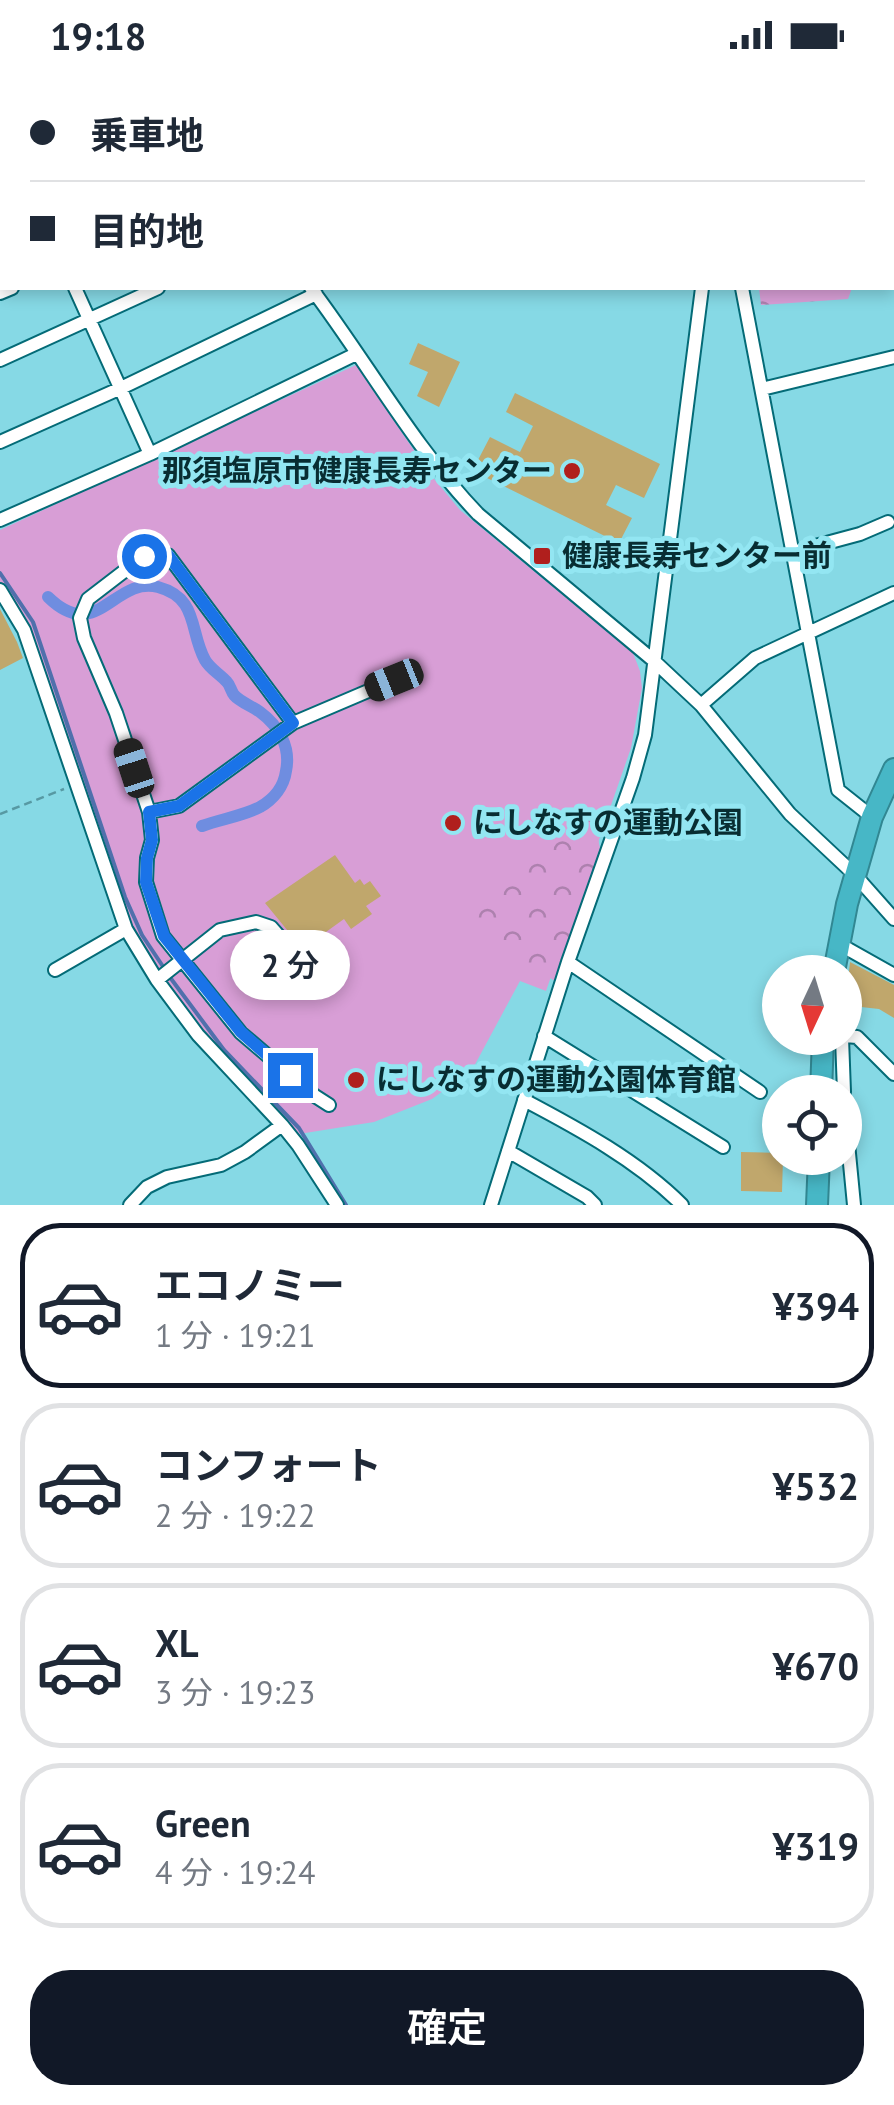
<!DOCTYPE html>
<html lang="ja">
<meta charset="utf-8">
<style>
body{margin:0;font-family:"PT Sans","Noto Sans JP",sans-serif;background:#f2f2f3;color:#1f2937;height:100vh;display:flex;flex-direction:column;font-size:38px;white-space:nowrap}
*{box-sizing:border-box;margin:0}
p{font-size:32px;color:#747a83}
.icon{flex:none;width:55px;height:55px;fill:none;stroke:currentColor;stroke-width:2;stroke-linecap:round;stroke-linejoin:round}
.map{position:relative;height:1135px;overflow:hidden}
.details{display:flex;flex-direction:column;background:#fff;flex:1}
.details>*{flex:none}
.top-card{position:absolute;left:0px;top:0px;width:895px;height:220px;box-shadow:0 5px 15px #0003;display:grid;align-content:center;height:220px;padding:0 30px;background:#fff}
.needle{width:65px;rotate:184deg}
.controls{position:absolute;left:762px;top:885px;display:grid;gap:20px}
.controls a{display:grid;place-items:center;width:100px;height:100px;border-radius:50%;background:#fff;box-shadow:0 5px 15px #0003;font-size:50px}
.end{position:absolute;width:45px;height:45px;margin:-22px;border:12px solid #1a73e8;background:#fff;box-shadow:0 0 0 5px #fff}
.from{border-radius:50%}
.bubble{position:absolute;height:70px;border-radius:35px;background:#fff;box-shadow:0 5px 15px #0003;font-size:32px;font-weight:600;line-height:70px;text-align:center}
.car{position:absolute;width:30px;height:60px;margin:-30px -15px;border-radius:12px;box-shadow:0 0 8px 2px #0007;background:linear-gradient(#222 24%,#8ab4d8 0 40%,#222 0 76%,#8ab4d8 0 86%,#222 0)}
.top-card b{display:flex;align-items:center;gap:35px;height:95px;font-size:38px}
.top-card b+b{border-top:2px solid #e0e1e3}
.top-card i{width:25px;height:25px;background:#1f2937}
ul{padding:18px 0 0;list-style:none}
li{display:flex;align-items:center;gap:30px;height:165px;margin:0 20px 15px;padding:0 10px;border:5px solid #e0e1e3;border-radius:40px}
li div{flex:1}
li b{display:block;font-size:38px}
li em{font-style:normal;font-weight:600}
li.on{border-color:#111827}
li>.icon{width:90px;height:90px;stroke-width:1.5}
.cta{display:flex;gap:20px;margin-top:auto;padding:20px 30px}
.cta a{flex:1;height:115px;border-radius:40px;background:#111827;color:#fff;font-size:40px;font-weight:600;line-height:115px;text-align:center}
.status{display:flex;justify-content:space-between;align-items:center;height:70px;padding:0 50px;background:#fff;direction:ltr}
.status svg{height:28px;fill:currentColor}
.map>svg:first-child{display:block}
.green{fill:#d89ed6}
.forest{fill:url(#forest-crowns)}
.lines{fill:none;stroke-linecap:round;stroke-linejoin:round}
.stream{stroke:#5070ac;stroke-width:4}
.canal{stroke:#6f8de0;stroke-width:12}
.building{fill:#c0a76c}
.minor-casing{stroke:#046b77;stroke-width:16}
.highway-casing{stroke:#318792;stroke-width:24}
.path{stroke:#5799a3;stroke-width:2.5;stroke-dasharray:8 5;stroke-linecap:butt}
.minor{stroke:#fff;stroke-width:12}
.highway{stroke:#47b7c6;stroke-width:20}
.route{stroke:#1a73e8;stroke-width:12}
.poi-dot{fill:#b01f1d;stroke:#93e6f2;stroke-width:4}
.labels{text-anchor:middle;stroke-width:10;stroke-linejoin:round;paint-order:stroke}
.poi-label{font-size:30px;font-weight:bold;fill:#082d32;stroke:#93e6f2;text-anchor:start}
</style>
<div class="status"><b>19:18</b><svg viewBox="0 0 49 12"><path d="M0 12V9h3v3zM5 12V6h3v6zM10 12V3h3v9zM15 12V0h3v12zM26 1h20v11H26zM47 4h2v5h-2z"/></svg></div>
<div class="map">
<svg width="894" height="1135" viewBox="0 0 894 1135">
<defs>
<pattern id="forest-crowns" width="20" height="18" patternUnits="userSpaceOnUse" patternTransform="scale(2.5)"><rect width="20" height="18" fill="#d89ed6"/><path d="M2 6a3 3 0 1 1 6 0M12 15a3 3 0 1 1 6 0" fill="none" stroke="#ad81ae"/></pattern>
</defs>
<rect width="100%" height="100%" fill="#86d9e5"/>
<path class="green" d="M 356,295 L 430,404 L 460,440 L 633,583 L 640,601 L 642,618 L 631,678 L 546,921 L 520,911 L 472,1000 L 432,1029 L 374,1052 L 299,1064 L 210,970 L 155,897 L 131,854 L 28,557 L 0,512 L 0,460 Z"/>
<path class="forest" d="M 759,218 L 852,218 L 848,229 L 761,235 Z
M 594,744 L 600,779 L 555,911 L 466,857 L 542,770 Z"/>
<g class="lines">
<path class="stream" d="M 0,503 L 33,552 L 125,827 L 142,865 L 164,898
M 169,906 L 224,980 L 299,1058 L 346,1135"/>
<path class="canal" d="M 48,527 C 97,575 114,506 158,517 C 199,528 189,561 205,590 C 210,599 220,604 227,612 C 230,615 231,621 234,625 C 240,632 252,636 260,642 C 279,656 291,677 286,701 C 284,716 274,729 260,737 C 243,746 221,749 202,756"/>
</g>
<path class="building" d="M 418,273 L 460,292 L 439,337 L 417,326 L 428,302 L 409,294 Z
M 515,323 L 660,394 L 644,428 L 616,415 L 606,435 L 632,448 L 619,473 L 485,407 L 490,396 L 478,390 L 490,367 L 520,382 L 533,356 L 506,342 Z
M 0,539 L 17,572 L 23,588 L 0,600 Z
M 335,785 L 355,813 L 360,809 L 364,815 L 370,811 L 381,826 L 366,836 L 372,844 L 351,859 L 344,849 L 312,872 L 318,882 L 310,888 L 265,833 Z
M 850,892 L 894,915 L 894,948 L 879,939 L 861,937 L 850,928 L 846,929 Z
M 741,1082 L 780,1083 L 780,1088 L 783,1088 L 782,1122 L 741,1121 Z"/>
<g class="lines">
<g class="minor-casing">
<path id="minor" d="M 52,0 L 54,2
M 139,0 L 141,2
M 239,0 L 240,2
M 709,0 L 709,2
M 788,0 L 796,2
M 200,2 L 202,0
M 738,2 L 739,0
M 849,2 L 850,0
M 0,81 L 2,80
M 0,115 L 2,118
M 0,151 L 2,150
M 75,218 L 150,384
M 311,218 C 367,292 413,376 478,444 L 653,590 L 701,635 L 790,744 L 855,805 L 894,849
M 742,218 L 838,720 L 872,747
M 0,223 L 12,218
M 0,290 L 158,218
M 762,319 L 894,287
M 0,372 L 121,318 L 316,224
M 0,450 L 150,384 L 356,284
M 793,482 L 860,464 L 888,452
M 0,520 L 24,560 L 126,859 L 157,910 L 198,965 L 282,1055 L 298,1075 L 337,1135
M 701,635 L 755,588 L 894,523
M 149,742 L 179,736 L 293,653
M 839,874 L 894,905
M 568,892 L 760,1022
M 55,900 L 126,859
M 157,910 L 220,860 L 256,852 L 271,857 L 300,890
M 544,966 L 723,1077
M 845,966 L 857,967 L 894,1004
M 842,968 L 844,1022
M 524,1030 C 579,1059 638,1091 682,1135
M 329,1035 L 315,1026 L 241,963 L 163,866 L 146,812 L 147,788 L 152,770 L 149,742 L 116,643 L 84,568 L 80,548 L 88,529 L 144,486 L 157,483 L 168,485 L 293,653 L 394,610
M 845,1042 L 854,1135
M 508,1081 L 587,1127 L 595,1135
M 130,1135 L 147,1117 L 167,1107 L 221,1095 L 245,1082 L 282,1055
M 491,1135 L 568,892 L 633,708 L 645,665 L 702,218"/>
</g>
<g class="highway-casing">
<path id="highway" d="M 834,902 L 847,834 L 872,747 L 894,699
M 821,1022 L 823,968
M 817,1135 L 819,1088"/>
</g>
<path class="path" d="M 0,744 L 64,719"/>
<use href="#minor" class="minor"/>
<use href="#highway" class="highway"/>
</g>
<g class="lines">
<path class="route" d="M 144,486 L 157,482 L 168,485 L 293,653 L 179,736 L 149,742 L 152,770 L 147,788 L 146,812 L 164,866 L 241,962 L 290,1005"/>
</g>
<g class="poi-dot">
<circle cx="572" cy="401" r="10"/>
<rect x="532" y="476" width="20" height="20" rx="5"/>
<circle cx="453" cy="753" r="10"/>
<circle cx="356" cy="1010" r="10"/>
</g>
<g class="labels">
<g class="poi-label">
<text x="552" y="411" text-anchor="end">那須塩原市健康長寿センター</text>
<text x="562" y="496">健康長寿センター前</text>
<text x="473" y="763">にしなすの運動公園</text>
<text x="376" y="1020">にしなすの運動公園体育館</text>
</g>
</g>
</svg>
<div class="controls">
<a><svg class="needle" viewBox="-14 -14 28 28"><path d="M0-13l5 13h-10z" fill="#e53935"/><path d="M0 13l5-13h-10z" fill="#747a83"/></svg></a>
<a><svg class="icon" aria-label="locate" viewBox="0 0 24 24"><circle cx="12" cy="12" r="6"/><path d="M12 2v4M12 18v4M2 12h4M18 12h4"/></svg></a>
</div>
<i class="end from" style="left:144px;top:486px"></i>
<i class="end" style="left:290px;top:1005px"></i>
<div class="bubble" style="left:230px;top:860px;width:120px">2 分</div>
<i class="car" style="left:394px;top:610px;rotate:248deg"></i>
<i class="car" style="left:134px;top:698px;rotate:342deg"></i>
<div class="top-card">
<b><i class="from"></i>乗車地</b>
<b><i></i>目的地</b>
</div>
</div>
<section class="details">
<ul>
<li class="on"><svg class="icon" aria-label="car" viewBox="0 0 24 24"><path d="M5 17H2v-5l4-1 3-4h7l3 4 3 1v5h-3M9 17h6M6 11h13"/><circle cx="7" cy="17" r="2"/><circle cx="17" cy="17" r="2"/></svg><div><b>エコノミー</b><p>1 分 · 19:21</p></div><em>¥394</em></li>
<li><svg class="icon" aria-label="car" viewBox="0 0 24 24"><path d="M5 17H2v-5l4-1 3-4h7l3 4 3 1v5h-3M9 17h6M6 11h13"/><circle cx="7" cy="17" r="2"/><circle cx="17" cy="17" r="2"/></svg><div><b>コンフォート</b><p>2 分 · 19:22</p></div><em>¥532</em></li>
<li><svg class="icon" aria-label="car" viewBox="0 0 24 24"><path d="M5 17H2v-5l4-1 3-4h7l3 4 3 1v5h-3M9 17h6M6 11h13"/><circle cx="7" cy="17" r="2"/><circle cx="17" cy="17" r="2"/></svg><div><b>XL</b><p>3 分 · 19:23</p></div><em>¥670</em></li>
<li><svg class="icon" aria-label="car" viewBox="0 0 24 24"><path d="M5 17H2v-5l4-1 3-4h7l3 4 3 1v5h-3M9 17h6M6 11h13"/><circle cx="7" cy="17" r="2"/><circle cx="17" cy="17" r="2"/></svg><div><b>Green</b><p>4 分 · 19:24</p></div><em>¥319</em></li>
</ul>
<div class="cta"><a>確定</a></div>
</section>
